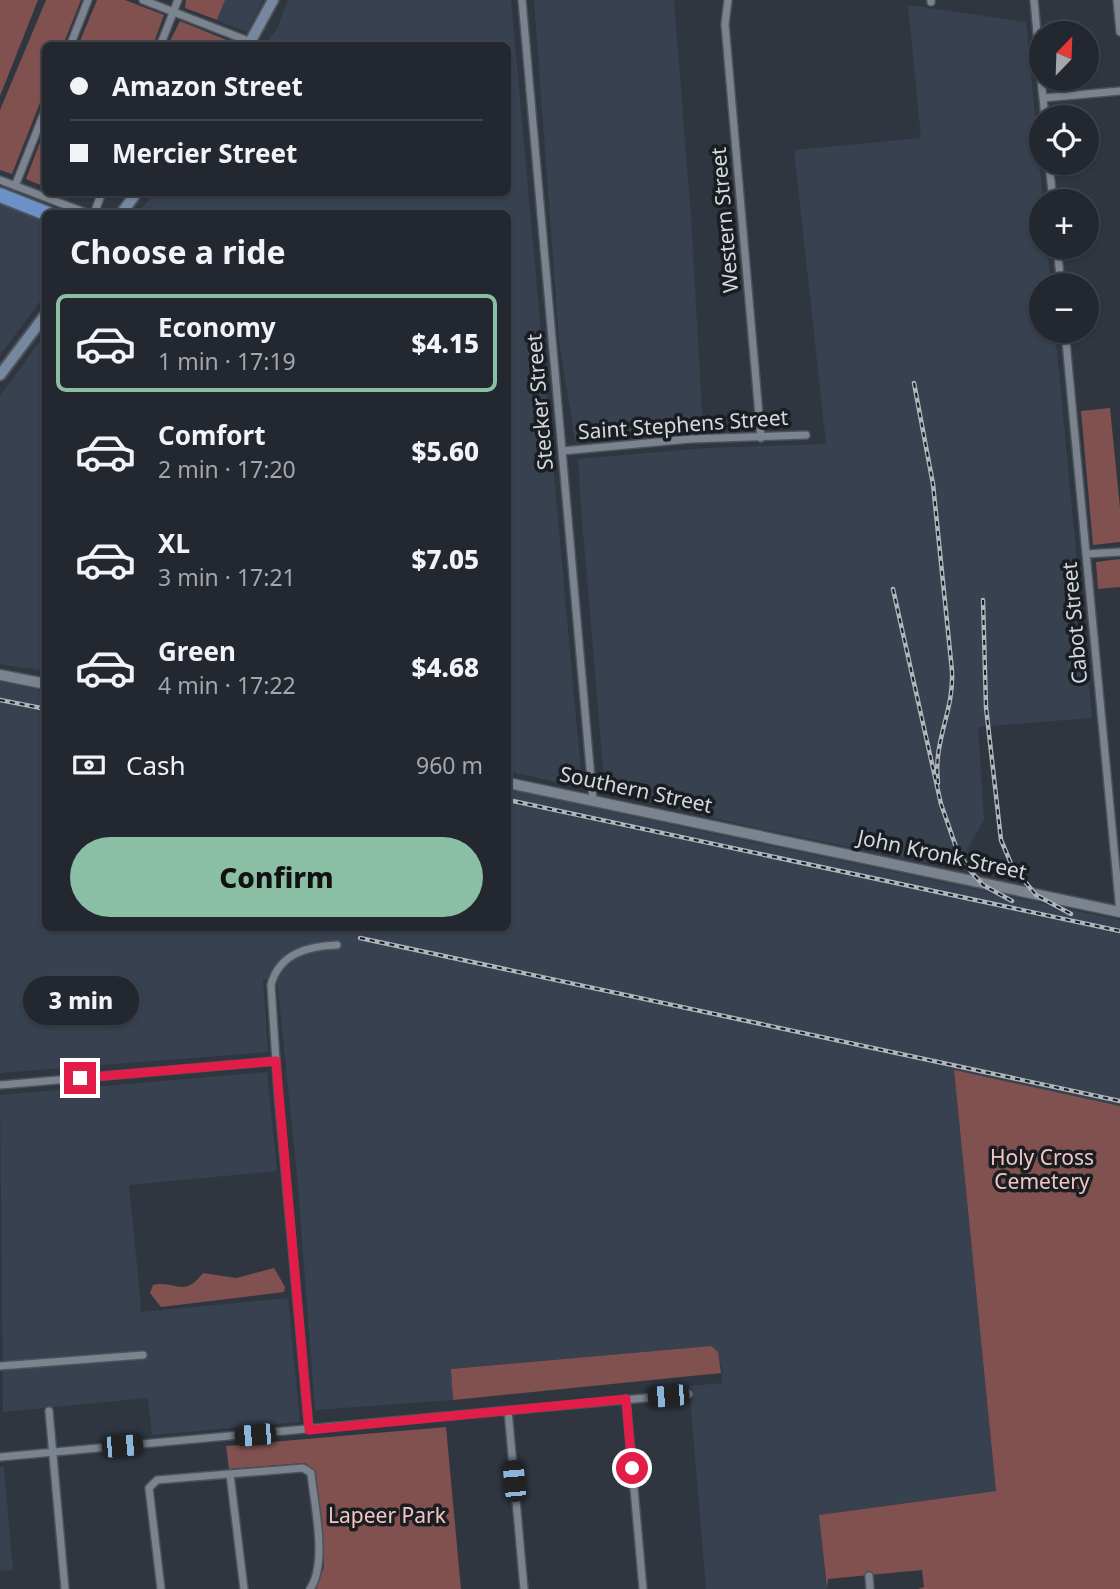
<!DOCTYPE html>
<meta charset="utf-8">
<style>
body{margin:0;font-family:"Noto Sans",sans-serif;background:#2f343c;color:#f1f3f6;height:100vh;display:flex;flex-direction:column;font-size:26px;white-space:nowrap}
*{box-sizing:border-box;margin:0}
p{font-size:23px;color:#a3a6ab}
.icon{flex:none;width:38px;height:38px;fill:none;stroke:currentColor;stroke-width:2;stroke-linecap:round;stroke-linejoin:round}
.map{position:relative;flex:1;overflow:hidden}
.panel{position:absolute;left:42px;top:210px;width:469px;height:721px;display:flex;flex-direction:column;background:#232830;border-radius:10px;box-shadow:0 2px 5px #0004,0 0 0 2px #40444c}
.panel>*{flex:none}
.hud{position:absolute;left:42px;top:42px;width:469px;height:154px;border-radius:10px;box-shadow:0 2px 5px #0004,0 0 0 2px #40444c;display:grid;align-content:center;height:154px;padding:0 28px;background:#232830}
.needle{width:46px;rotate:23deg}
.buttons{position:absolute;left:1029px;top:21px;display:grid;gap:14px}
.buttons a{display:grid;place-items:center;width:70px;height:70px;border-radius:50%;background:#232830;box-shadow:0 2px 5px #0004,0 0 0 2px #40444c;font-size:35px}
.end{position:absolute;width:32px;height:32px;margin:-16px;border:9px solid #e11d48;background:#fff;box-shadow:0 0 0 4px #fff}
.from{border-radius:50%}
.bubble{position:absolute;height:49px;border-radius:24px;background:#232830;box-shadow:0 2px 5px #0004,0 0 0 2px #40444c;font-size:23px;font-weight:800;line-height:49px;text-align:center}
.car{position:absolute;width:21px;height:42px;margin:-21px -10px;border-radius:9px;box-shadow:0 0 5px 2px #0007;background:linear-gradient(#222 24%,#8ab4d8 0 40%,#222 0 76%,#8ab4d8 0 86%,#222 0)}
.hud b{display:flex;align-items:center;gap:24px;height:66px;font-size:26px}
.hud b+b{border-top:2px solid #40444c}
.hud i{width:18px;height:18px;background:#f1f3f6}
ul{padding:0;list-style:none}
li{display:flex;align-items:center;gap:21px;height:98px;margin:0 14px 10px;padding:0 14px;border:4px solid transparent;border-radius:10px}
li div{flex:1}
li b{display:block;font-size:26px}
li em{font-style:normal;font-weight:800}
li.selected{border-color:#8abfa5}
li>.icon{width:63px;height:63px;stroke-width:1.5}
h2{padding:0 28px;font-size:32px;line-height:84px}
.pay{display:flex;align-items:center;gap:18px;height:77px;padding:0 28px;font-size:26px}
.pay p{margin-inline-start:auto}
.primary-button{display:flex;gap:14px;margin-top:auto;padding:14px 28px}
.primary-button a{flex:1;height:80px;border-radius:42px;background:#8abfa5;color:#111;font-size:28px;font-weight:800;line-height:80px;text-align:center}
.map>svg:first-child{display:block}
.built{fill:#374150}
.green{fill:#80514f}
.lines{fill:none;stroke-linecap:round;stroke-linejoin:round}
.minor-casing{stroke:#4c525a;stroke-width:10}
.tertiary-casing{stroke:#4c525a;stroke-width:13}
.secondary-casing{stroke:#4c525a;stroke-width:14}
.motorway-casing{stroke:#4c525a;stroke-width:18}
.minor{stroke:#7b838f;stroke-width:7}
.tertiary{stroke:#7b838f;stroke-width:10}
.secondary{stroke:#7687a0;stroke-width:10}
.motorway{stroke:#6c91c6;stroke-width:14}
.rail-casing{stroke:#afb5bc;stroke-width:4.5}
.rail{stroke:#1a1d21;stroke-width:2;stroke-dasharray:5;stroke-linecap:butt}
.route{stroke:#e11d48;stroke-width:9}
.labels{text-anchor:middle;stroke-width:7;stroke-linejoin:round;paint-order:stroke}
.street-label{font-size:21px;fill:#d4d9df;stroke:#1a1d21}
.park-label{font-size:21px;fill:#f2c6c3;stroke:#1a1d21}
</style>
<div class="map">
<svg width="1120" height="1589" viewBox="0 0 1120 1589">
<rect width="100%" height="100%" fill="#2f3640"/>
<path class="built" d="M 225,0 L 263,0 L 247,32 L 217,20 Z
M 288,0 L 511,0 L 581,773 L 576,787 L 508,771 L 508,214 L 138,213 L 155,193 L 508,192 L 508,46 L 264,45 L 277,29 Z
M 534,0 L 674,0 L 691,217 L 703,429 L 575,441 L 559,341 Z
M 908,5 L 1026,22 L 1043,201 L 1041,247 L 1047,247 L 1051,285 L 1041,285 L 1041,331 L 1055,331 L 1092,718 L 978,727 L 984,820 L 967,849 L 976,873 L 752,827 L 605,791 L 582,521 L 578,459 L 706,448 L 826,444 L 794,150 L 921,138 Z
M 0,204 L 46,220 L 45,295 L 0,355 Z
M 45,334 L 45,671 L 0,664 L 0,396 Z
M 0,682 L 45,691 L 46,928 L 508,928 L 508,790 L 1120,920 L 1120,1106 L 954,1071 L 996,1491 L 820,1515 L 826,1589 L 706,1589 L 689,1386 L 722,1383 L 721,1364 L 711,1346 L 451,1369 L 453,1400 L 315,1410 L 298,1186 L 277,979 L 263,979 L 268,1052 L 0,1073 Z
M 267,1072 L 277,1171 L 129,1185 L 141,1306 L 134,1307 L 140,1307 L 141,1312 L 288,1298 L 300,1422 L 152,1435 L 148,1398 L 3,1412 L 0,1095 Z
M 0,1467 L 4,1467 L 13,1570 L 0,1571 Z"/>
<path class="green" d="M 0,0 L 38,0 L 0,96 Z
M 46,0 L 81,0 L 63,45 L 46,46 L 45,90 L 12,174 L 0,170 L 0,110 Z
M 97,0 L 125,0 L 164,15 L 153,45 L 90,45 L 80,41 Z
M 186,0 L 225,0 L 217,20 L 185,8 Z
M 180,21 L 234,43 L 234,44 L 168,45 Z
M 45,129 L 46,187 L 45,187 L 26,179 Z
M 1110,408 L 1120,508 L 1120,542 L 1093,545 L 1081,411 Z
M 1120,559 L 1120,587 L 1098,589 L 1096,562 Z
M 954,1070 L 1120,1106 L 1120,1589 L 918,1589 L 924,1587 L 922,1570 L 828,1579 L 827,1589 L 819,1515 L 996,1491 Z
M 274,1268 L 285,1287 L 284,1292 L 161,1307 L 150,1293 L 153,1285 C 176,1280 183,1299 203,1273 L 236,1278 Z
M 711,1346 L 718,1352 L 721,1373 L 453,1400 L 451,1369 Z
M 446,1427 L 461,1589 L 316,1589 L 324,1567 L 316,1472 L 305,1463 L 229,1469 L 226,1446 Z"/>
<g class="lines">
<g class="minor-casing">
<path id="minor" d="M 143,0 L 251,42
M 522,0 L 593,801
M 728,0 L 725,24 L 761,438
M 1034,0 L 1041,77
M 1117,0 L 1120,32
M 931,2 L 931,0
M 70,46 L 88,0
M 160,46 L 178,0
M 1041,79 L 1045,117
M 1043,98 L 1120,91
M 1049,163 L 1053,201
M 0,180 L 89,214
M 15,186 L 46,108
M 94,214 L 102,192
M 1057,247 L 1061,285
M 1065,331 L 1120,912
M 562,451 L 690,439 L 806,435
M 1086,554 L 1120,552
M 0,1085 L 276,1061
M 0,1366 L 143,1355
M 626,1399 L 643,1589
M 508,1410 L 524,1589
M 49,1411 L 65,1589
M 309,1430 L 278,1092 L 271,985 C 279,953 309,946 337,945
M 0,1457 L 689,1394
M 230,1474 L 244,1589
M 869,1576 L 870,1589
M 161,1589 L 149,1488 L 157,1480 L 303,1468 L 311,1473 C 314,1504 328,1563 310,1589"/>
</g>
<g class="tertiary-casing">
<path id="tertiary" d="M 0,675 L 46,684
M 508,783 L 1120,912"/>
</g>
<g class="secondary-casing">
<path id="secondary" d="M 248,46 L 273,0
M 121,214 L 137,192
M 0,375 L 46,314"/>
</g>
<g class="motorway-casing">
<path id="motorway" d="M 0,195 L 48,214"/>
</g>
<use href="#minor" class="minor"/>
<use href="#tertiary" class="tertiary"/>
<use href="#secondary" class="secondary"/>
<use href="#motorway" class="motorway"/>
<g class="rail-casing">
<path id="rail" d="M 914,383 L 933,484 L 952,671 C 954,713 933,739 938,783
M 893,589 L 941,804 L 956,847 L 968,868 L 983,885 L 1012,901
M 983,600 L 986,707 L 1001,840 L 1012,866 L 1036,895 L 1071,914
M 0,700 L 46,709
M 508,800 L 1120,931
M 360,938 L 1120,1101"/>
</g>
<use href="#rail" class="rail"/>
</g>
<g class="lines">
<path class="route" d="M 80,1078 L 276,1061 L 309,1430 L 626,1399 L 632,1468"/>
</g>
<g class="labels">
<g class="street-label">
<text transform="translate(725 220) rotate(-95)" y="7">Western Street</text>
<text transform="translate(540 402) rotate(-95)" y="7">Stecker Street</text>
<text transform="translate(683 425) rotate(-4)" y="7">Saint Stephens Street</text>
<text transform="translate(1075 623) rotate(-95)" y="7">Cabot Street</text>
<text transform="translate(636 790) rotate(12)" y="7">Southern Street</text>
<text transform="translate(942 855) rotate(12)" y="7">John Kronk Street</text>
</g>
<g class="park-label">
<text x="1042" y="1165">Holy Cross<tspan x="1042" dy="24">Cemetery</tspan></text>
<text x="387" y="1523">Lapeer Park</text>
</g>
</g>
</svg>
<div class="buttons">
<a><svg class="needle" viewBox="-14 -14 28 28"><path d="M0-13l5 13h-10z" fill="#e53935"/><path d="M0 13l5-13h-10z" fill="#a3a6ab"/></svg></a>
<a><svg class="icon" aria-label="locate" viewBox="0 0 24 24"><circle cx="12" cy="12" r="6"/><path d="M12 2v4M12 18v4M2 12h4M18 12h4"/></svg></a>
<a>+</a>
<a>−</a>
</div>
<i class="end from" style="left:632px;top:1468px"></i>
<i class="end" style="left:80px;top:1078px"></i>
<div class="bubble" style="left:23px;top:976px;width:116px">3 min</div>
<i class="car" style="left:668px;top:1396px;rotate:265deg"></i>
<i class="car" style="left:255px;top:1435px;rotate:265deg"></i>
<i class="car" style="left:122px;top:1446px;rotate:85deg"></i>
<i class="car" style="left:514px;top:1481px;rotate:355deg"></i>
<div class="hud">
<b><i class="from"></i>Amazon Street</b>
<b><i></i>Mercier Street</b>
</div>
<section class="panel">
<h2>Choose a ride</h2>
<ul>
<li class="selected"><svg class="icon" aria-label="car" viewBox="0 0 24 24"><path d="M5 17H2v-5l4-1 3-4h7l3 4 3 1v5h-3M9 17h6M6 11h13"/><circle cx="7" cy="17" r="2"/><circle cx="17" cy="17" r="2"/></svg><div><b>Economy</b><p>1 min · 17:19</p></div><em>$4.15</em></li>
<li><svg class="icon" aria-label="car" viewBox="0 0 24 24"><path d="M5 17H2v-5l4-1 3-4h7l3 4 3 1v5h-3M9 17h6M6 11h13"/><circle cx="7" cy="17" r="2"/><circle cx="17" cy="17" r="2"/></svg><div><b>Comfort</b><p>2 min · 17:20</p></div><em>$5.60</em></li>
<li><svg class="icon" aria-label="car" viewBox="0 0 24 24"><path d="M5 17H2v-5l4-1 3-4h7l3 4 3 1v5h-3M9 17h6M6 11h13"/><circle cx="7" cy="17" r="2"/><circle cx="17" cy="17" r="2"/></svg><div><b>XL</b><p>3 min · 17:21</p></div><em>$7.05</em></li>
<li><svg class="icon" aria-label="car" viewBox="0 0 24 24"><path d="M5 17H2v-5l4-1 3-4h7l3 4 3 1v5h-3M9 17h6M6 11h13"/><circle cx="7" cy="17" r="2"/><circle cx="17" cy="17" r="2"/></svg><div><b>Green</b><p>4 min · 17:22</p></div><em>$4.68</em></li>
</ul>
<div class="pay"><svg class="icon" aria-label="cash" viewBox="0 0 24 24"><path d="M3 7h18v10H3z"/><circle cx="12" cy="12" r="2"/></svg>Cash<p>960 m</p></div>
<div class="primary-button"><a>Confirm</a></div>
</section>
</div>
